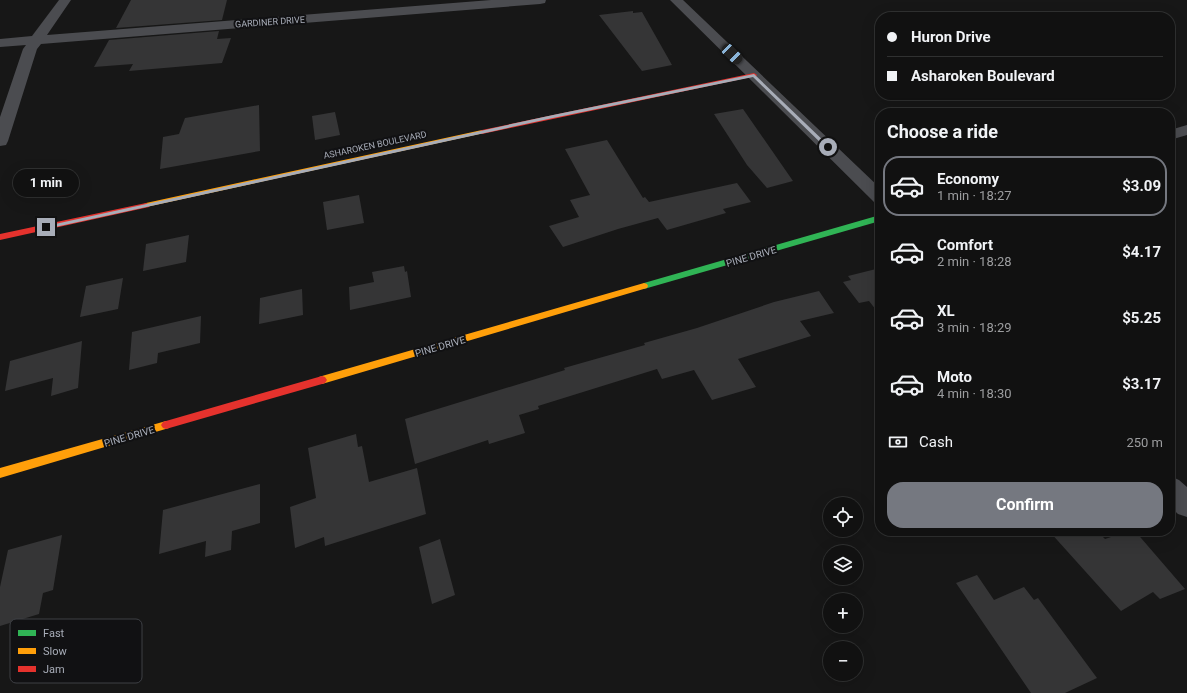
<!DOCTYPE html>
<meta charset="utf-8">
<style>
body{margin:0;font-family:Roboto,sans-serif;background:#1e1f1f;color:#f1f3f6;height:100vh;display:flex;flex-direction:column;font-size:15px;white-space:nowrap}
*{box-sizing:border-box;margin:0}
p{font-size:13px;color:#9c9d9f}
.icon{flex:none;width:22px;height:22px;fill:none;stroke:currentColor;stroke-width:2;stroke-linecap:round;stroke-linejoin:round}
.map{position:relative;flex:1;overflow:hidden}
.drawer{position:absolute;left:875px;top:108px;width:300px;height:428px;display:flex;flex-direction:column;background:#111;border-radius:16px;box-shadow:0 4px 16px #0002,0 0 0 1px #303131}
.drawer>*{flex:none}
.guide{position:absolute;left:875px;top:12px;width:300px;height:88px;border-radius:16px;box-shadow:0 4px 16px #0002,0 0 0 1px #303131;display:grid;align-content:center;height:88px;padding:0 12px;background:#111}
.buttons{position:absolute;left:823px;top:497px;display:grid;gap:8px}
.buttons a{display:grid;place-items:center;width:40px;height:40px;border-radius:50%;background:#111;box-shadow:0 4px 16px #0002,0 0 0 1px #303131;font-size:20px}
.end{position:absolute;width:18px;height:18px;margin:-9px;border:5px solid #a8adb8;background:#111;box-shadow:0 0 0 2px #111}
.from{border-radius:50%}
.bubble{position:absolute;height:28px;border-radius:14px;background:#111;box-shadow:0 4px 16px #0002,0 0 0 1px #303131;font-size:13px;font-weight:700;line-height:28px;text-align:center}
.car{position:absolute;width:12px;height:24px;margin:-12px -6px;border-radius:5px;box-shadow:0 0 3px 1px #0007;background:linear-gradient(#222 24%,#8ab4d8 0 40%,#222 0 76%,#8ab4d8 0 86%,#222 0)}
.guide b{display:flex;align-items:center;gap:14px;height:38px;font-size:15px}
.guide b+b{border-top:1px solid #303131}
.guide i{width:10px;height:10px;background:#f1f3f6}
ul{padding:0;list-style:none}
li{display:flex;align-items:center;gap:12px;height:60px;margin:0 8px 6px;padding:0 4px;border:2px solid transparent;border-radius:16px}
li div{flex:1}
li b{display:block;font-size:15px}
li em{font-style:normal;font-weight:700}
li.current{border-color:#757880}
li>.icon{width:36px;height:36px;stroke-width:1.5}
h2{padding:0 12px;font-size:18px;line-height:48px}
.pay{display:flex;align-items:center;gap:10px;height:44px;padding:0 12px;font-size:15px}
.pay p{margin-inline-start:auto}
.cta{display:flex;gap:8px;margin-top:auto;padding:8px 12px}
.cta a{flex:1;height:46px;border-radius:16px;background:#757880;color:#fff;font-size:16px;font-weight:700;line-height:46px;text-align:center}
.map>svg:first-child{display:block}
.building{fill:#353536}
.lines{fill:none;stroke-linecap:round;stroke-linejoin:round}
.street{fill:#4b4c50;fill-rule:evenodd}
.fast{fill:#30b455;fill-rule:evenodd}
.slow{fill:#ff9f0a;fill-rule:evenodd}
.jam{fill:#e5322d;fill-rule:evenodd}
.route{fill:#a8adb8}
.labels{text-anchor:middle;stroke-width:4;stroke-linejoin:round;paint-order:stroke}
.far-street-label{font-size:9px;fill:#a8adb8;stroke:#111113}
.street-label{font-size:10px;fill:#a8adb8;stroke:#111113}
.key{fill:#111113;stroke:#3e4045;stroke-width:1}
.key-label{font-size:11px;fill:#a8adb8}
</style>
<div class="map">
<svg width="1187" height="693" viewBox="0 0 1187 693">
<rect width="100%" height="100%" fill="#171717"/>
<path class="building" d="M 131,0 L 227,0 L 222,20 L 116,28 Z
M 633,11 L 633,13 L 642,12 L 672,65 L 642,71 L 599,15 Z
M 219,31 L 217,39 L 231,38 L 222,63 L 129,71 L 133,64 L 94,67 L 109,40 Z
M 259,105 L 260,151 L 160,169 L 163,137 L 179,134 L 185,118 Z
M 743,109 L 793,181 L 767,188 L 747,165 L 714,114 Z
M 335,112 L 340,135 L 315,140 L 312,116 Z
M 607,140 L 643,198 L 645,197 L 649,202 L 737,183 L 751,202 L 723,209 L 726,213 L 667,230 L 658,218 L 618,229 L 563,247 L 549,226 L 579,217 L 570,200 L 590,195 L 565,149 Z
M 359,195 L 364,223 L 327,230 L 323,202 Z
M 189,235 L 186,262 L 143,271 L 146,244 Z
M 404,266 L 405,272 L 407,271 L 411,297 L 350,310 L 349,287 L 374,282 L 372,272 Z
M 880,268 L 880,315 L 869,301 L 859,303 L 843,282 L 851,280 L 848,276 Z
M 123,278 L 118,309 L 80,317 L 86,286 Z
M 302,289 L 303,315 L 259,324 L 260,298 Z
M 819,291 L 834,313 L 800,321 L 811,336 L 738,359 L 756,387 L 712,400 L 694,370 L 662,379 L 657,369 L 538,406 L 539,409 L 519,415 L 525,433 L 489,444 L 488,440 L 415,464 L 405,419 L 565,370 L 564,368 L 645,345 L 644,343 L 697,328 L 774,302 Z
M 201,316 L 200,343 L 158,353 L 157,363 L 129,370 L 132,332 Z
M 82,341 L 78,388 L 51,396 L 53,378 L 5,391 L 10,361 Z
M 356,434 L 358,447 L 362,446 L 369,482 L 417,468 L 426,514 L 325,546 L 324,537 L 295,548 L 290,507 L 316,498 L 308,448 Z
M 260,484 L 260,523 L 232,531 L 231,550 L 205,557 L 206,541 L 159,554 L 163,510 Z
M 1049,531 L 1097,531 L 1105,539 L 1129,531 L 1135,531 L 1185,589 L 1160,599 L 1153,592 L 1121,611 Z
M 62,535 L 53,590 L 43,593 L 39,614 L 0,626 L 0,587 L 8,550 Z
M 440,539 L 455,595 L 432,604 L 419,547 Z
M 977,575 L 994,600 L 1024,587 L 1034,600 L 1038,598 L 1097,678 L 1065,693 L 1031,693 L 956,583 Z"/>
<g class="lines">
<path class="street" d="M 59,0 L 71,0 L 47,35 L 491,0 L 546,0 L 545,3 L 540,4 L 41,44 L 37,49 L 8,141 L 6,145 L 0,146 L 0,117 L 23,49 L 26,45 L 0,47 L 0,39 L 32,36 Z
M 670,0 L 683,0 L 880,188 L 880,204 L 874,202 Z
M 1187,125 L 1187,135 L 1170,140 L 1170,130 Z
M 1170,476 L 1179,480 L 1187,487 L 1187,517 L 1178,514 L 1170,506 Z"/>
<path class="fast" d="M 880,215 L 880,221 L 644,289 L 640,286 L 644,283 Z"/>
<path class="slow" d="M 482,130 L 484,131 L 484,133 L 146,207 L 142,205 L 146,203 Z
M 644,283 L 647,284 L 648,286 L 647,288 L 322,384 L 319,383 L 317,380 L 319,377 L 322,376 Z
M 166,421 L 169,422 L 171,425 L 169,428 L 0,478 L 0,468 Z"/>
<path class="jam" d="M 754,73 L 757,75 L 756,76 L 482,134 L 479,132 L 482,130 Z
M 146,203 L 150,205 L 149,207 L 0,240 L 0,234 Z
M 322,376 L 325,377 L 327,380 L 325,383 L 322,384 L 166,429 L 163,428 L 161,425 L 163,422 L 166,421 Z"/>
</g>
<path class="route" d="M 754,74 L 829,146 L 829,148 L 826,148 L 753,77 L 553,118 L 46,229 L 43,227 L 46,226 L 553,115 Z"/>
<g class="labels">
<g class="far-street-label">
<text transform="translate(270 22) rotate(-4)" y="3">GARDINER DRIVE</text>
<text transform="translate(375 145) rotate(-12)" y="3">ASHAROKEN BOULEVARD</text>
</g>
<g class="street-label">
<text transform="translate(751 256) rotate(-16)" y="4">PINE DRIVE</text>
<text transform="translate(440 346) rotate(-16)" y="4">PINE DRIVE</text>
<text transform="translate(129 436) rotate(-16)" y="4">PINE DRIVE</text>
</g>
</g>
<rect x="10" y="619" width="132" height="64" rx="6" class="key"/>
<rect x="18" y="630" width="18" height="6" fill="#30b455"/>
<rect x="18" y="648" width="18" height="6" fill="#ff9f0a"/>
<rect x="18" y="666" width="18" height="6" fill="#e5322d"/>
<g class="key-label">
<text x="43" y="637">Fast</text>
<text x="43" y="655">Slow</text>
<text x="43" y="673">Jam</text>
</g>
</svg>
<div class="buttons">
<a><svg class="icon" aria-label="locate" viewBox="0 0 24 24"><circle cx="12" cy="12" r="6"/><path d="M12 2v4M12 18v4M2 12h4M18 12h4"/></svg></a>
<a><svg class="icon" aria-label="layers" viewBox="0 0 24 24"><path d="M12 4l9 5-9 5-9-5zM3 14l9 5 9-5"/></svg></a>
<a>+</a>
<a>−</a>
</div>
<i class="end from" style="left:828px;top:147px"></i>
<i class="end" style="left:46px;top:227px"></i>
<div class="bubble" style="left:13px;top:169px;width:66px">1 min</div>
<i class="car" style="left:732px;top:54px;rotate:134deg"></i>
<div class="guide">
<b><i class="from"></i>Huron Drive</b>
<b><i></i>Asharoken Boulevard</b>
</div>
<section class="drawer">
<h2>Choose a ride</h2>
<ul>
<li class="current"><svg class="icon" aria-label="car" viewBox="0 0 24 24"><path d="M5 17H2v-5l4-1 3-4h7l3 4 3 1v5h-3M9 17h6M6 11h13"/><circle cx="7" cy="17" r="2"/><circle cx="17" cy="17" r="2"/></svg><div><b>Economy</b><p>1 min · 18:27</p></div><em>$3.09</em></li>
<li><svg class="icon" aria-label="car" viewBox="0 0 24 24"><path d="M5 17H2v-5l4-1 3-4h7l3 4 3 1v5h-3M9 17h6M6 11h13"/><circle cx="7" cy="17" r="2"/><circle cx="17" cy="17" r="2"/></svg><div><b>Comfort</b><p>2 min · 18:28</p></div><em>$4.17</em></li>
<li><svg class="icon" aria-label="car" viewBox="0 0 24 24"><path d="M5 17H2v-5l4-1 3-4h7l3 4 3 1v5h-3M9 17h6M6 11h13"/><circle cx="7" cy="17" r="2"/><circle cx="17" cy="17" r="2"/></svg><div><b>XL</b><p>3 min · 18:29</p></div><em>$5.25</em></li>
<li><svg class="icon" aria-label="car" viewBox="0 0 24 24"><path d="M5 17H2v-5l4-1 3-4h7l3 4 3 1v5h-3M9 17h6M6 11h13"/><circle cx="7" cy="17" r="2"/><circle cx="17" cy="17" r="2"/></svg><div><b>Moto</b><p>4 min · 18:30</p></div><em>$3.17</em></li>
</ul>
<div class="pay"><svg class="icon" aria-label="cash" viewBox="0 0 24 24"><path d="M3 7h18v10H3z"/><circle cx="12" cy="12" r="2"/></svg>Cash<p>250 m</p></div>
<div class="cta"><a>Confirm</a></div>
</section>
</div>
